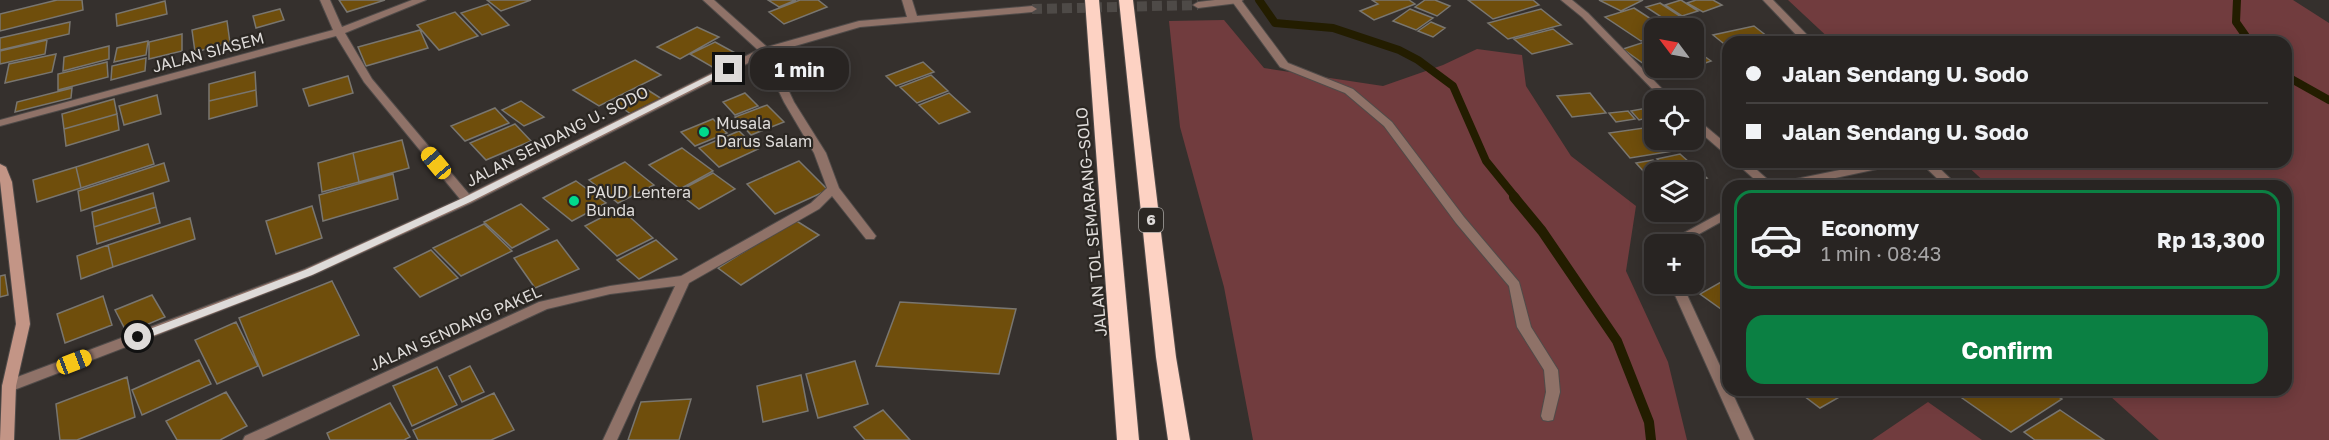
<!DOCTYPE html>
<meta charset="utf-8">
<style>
body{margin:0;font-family:"Golos Text",sans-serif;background:#34302f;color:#f1f3f6;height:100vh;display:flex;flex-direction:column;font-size:22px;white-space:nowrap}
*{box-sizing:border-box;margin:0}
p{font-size:20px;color:#a5a4a5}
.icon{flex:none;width:33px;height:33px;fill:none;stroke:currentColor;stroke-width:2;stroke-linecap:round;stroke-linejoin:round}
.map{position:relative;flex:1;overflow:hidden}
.details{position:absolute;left:1722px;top:180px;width:570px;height:216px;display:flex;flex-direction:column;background:#282422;border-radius:18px;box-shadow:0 3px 15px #0003,0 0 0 2px #444140}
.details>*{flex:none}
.banner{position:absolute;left:1722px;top:36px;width:570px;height:132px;border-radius:18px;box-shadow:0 3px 15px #0003,0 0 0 2px #444140;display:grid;align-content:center;height:132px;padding:0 24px;background:#282422}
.needle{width:39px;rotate:302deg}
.controls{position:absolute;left:1644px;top:18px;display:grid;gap:12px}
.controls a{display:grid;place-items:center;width:60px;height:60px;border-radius:12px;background:#282422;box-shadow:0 3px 15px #0003,0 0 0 2px #444140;font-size:30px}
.end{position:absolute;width:27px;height:27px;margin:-14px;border:8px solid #dedbd9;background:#111;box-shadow:0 0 0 3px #111}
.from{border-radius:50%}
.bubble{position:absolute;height:42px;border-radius:18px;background:#282422;box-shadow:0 3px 15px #0003,0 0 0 2px #444140;font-size:20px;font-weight:700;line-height:42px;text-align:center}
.car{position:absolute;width:18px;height:36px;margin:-18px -9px;border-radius:8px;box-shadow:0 0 4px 2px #0007;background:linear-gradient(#f5c518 24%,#345 0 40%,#f5c518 0 76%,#345 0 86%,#f5c518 0)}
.banner b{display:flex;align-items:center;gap:21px;height:57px;font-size:22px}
.banner b+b{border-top:2px solid #444140}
.banner i{width:15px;height:15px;background:#f1f3f6}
ul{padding:10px 0 0;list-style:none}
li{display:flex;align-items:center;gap:18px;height:99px;margin:0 12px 9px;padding:0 12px;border:3px solid transparent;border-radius:18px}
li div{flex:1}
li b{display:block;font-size:22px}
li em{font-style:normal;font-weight:700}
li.active{border-color:#0b8043}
li>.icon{width:54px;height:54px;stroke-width:1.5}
.button{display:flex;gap:12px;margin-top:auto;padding:12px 24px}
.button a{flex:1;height:69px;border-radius:18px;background:#0b8043;color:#fff;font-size:24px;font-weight:700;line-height:69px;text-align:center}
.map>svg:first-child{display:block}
.green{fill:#713c3e}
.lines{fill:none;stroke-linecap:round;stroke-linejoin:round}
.stream-far1{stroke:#231d00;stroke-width:8}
.stream{stroke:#231d00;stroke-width:10}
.building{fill:#6f4e0c;stroke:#797670;stroke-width:1.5}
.street-tunnel{stroke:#4e4a47;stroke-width:10;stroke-dasharray:10 5;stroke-linecap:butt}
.lane-casing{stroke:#504b49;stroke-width:2}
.street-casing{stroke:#504b49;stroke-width:2}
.secondary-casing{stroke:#504b49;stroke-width:2}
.highway-casing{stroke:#504b49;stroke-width:2}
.lane{fill:#8f7268;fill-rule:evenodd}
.street{fill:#8f7268;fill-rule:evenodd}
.secondary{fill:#c39586;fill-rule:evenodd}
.highway{fill:#fdd2c3;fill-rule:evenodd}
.route{fill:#dedbd9}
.poi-dot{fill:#00d98c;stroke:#2b2723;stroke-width:2}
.labels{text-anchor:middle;stroke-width:4.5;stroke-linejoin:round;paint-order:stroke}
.shield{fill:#2b2723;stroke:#a8a5a2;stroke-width:1.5}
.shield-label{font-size:15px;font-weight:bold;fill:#dedbd9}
.street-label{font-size:16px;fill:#dedbd9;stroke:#2b2723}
.poi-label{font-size:16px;fill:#dedbd9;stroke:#2b2723;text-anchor:start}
</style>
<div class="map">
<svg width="2329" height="440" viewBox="0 0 2329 440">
<rect width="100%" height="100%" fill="#35302d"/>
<path class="green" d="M 1788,0 L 2293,0 L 2329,23 L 2329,440 L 2159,440 L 2110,396 L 2111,390 L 2286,390 L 2286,186 L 1989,186 L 1963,162 L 2286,162 L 2286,42 L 1833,42 Z
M 1224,20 L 1264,68 L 1383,86 L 1443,65 L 1477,49 L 1522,55 L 1526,86 L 1571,156 L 1636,206 L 1626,271 L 1668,362 L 1687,440 L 1253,440 L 1224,287 L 1180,127 L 1169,21 Z
M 1928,402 L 1982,440 L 1872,440 Z"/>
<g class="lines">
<path class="stream-far1" d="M 1259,0 L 1275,23 L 1333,28 L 1399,50 L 1418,60 L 1453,86 L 1486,161 L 1516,198
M 2237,0 L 2236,22 L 2250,42
M 2286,76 L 2329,100"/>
<path class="stream" d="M 1514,197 L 1542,231 L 1617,341 L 1649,422 L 1651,440"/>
</g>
<path class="building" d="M 57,0 L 82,0 L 83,10 L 0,31 L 0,14 Z
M 339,0 L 385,0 L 347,12 Z
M 487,0 L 531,0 L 501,11 Z
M 768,0 L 796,0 L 779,7 Z
M 800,0 L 818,0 L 827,7 L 784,24 L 769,12 Z
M 1372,0 L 1409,0 L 1415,4 L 1374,20 L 1360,11 L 1378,4 Z
M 1425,0 L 1435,0 L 1450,6 L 1437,16 L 1415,7 Z
M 1468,0 L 1533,0 L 1539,5 L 1493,19 Z
M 1599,0 L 1643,0 L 1621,11 Z
M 1681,0 L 1698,11 L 1682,16 L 1665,5 Z
M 1696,0 L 1713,0 L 1722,5 L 1703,12 L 1687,3 Z
M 165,1 L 167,14 L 117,26 L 116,14 Z
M 1660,3 L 1683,18 L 1669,22 L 1646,7 Z
M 488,4 L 509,25 L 482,35 L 461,13 Z
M 1634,8 L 1665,28 L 1654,28 L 1654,37 L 1641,41 L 1605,17 Z
M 280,9 L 284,20 L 256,28 L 253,16 Z
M 1410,9 L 1433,18 L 1416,30 L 1393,21 Z
M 1541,9 L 1561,25 L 1508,39 L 1488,23 Z
M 455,12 L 478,36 L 439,50 L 417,25 Z
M 227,21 L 230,43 L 195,52 L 192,30 Z
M 70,22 L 69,34 L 0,50 L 0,38 Z
M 1431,22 L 1445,28 L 1433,37 L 1418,31 Z
M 1754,26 L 1772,40 L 1728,42 L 1728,47 L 1713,35 Z
M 697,27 L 719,37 L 680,59 L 657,47 Z
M 1553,29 L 1572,44 L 1532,54 L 1514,39 Z
M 420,30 L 428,48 L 366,66 L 358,47 Z
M 182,34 L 182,51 L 149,59 L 149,42 Z
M 1654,39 L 1654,68 L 1691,68 L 1662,77 L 1623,49 Z
M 47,40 L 45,54 L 0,64 L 0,51 Z
M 148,41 L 146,55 L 114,62 L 117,48 Z
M 715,42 L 739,55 L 714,68 L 690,54 Z
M 109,46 L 109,59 L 63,71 L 64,57 Z
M 1694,49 L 1711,61 L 1694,67 Z
M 56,54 L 52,72 L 5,83 L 9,64 Z
M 146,58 L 145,71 L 111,80 L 112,66 Z
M 635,60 L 661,75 L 599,106 L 573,90 Z
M 107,62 L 108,77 L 58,90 L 58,74 Z
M 923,62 L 934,72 L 896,86 L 886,76 Z
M 255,72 L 256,90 L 209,101 L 209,84 Z
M 931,75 L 948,91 L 917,103 L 900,87 Z
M 348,76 L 353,93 L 309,106 L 303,89 Z
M 643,87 L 662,99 L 631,114 L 613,102 Z
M 72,88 L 71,98 L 15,112 L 17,102 Z
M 256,90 L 257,106 L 209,119 L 209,101 Z
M 745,93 L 758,106 L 735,115 L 723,102 Z
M 949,93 L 970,112 L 939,124 L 919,105 Z
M 1590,93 L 1606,113 L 1572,117 L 1557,96 Z
M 157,95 L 161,114 L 124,125 L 119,106 Z
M 114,99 L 117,114 L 64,129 L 62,114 Z
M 521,101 L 544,117 L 524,126 L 502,110 Z
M 767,105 L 784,122 L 751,135 L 735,117 Z
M 495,108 L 509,123 L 465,141 L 451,126 Z
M 1647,108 L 1654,116 L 1639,120 L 1631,111 Z
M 1628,111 L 1635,119 L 1616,122 L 1609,113 Z
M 117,114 L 119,130 L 66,146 L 64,129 Z
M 713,119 L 727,133 L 695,146 L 681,132 Z
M 515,124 L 531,141 L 486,160 L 470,143 Z
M 1651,127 L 1654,131 L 1654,140 L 1662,140 L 1673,151 L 1630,158 L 1609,133 Z
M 739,131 L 758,149 L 719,167 L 699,148 Z
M 402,140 L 409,168 L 359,182 L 353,153 Z
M 148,144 L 154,164 L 81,188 L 76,167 Z
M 682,148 L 713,171 L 680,189 L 649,165 Z
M 353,153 L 359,182 L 322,192 L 318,163 Z
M 1680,154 L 1707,178 L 1694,181 L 1694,172 L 1671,172 L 1657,159 Z
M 1653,160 L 1666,172 L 1654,172 L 1654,183 L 1636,163 Z
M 799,161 L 828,190 L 775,214 L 747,184 Z
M 625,162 L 654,185 L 618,203 L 589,180 Z
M 164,163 L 169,181 L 81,211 L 78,191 Z
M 76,167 L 81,188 L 37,202 L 33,180 Z
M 713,173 L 735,189 L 699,209 L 677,192 Z
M 393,174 L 398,199 L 323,221 L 319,195 Z
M 576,181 L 606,203 L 572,221 L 543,198 Z
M 153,193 L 156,207 L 94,227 L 92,212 Z
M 521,204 L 549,229 L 512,248 L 484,222 Z
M 312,206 L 322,238 L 276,254 L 266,221 Z
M 156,207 L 160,223 L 97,244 L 94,227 Z
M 620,208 L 653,238 L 617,256 L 585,226 Z
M 190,218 L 195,239 L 113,267 L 108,245 Z
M 795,220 L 819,235 L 741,285 L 718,268 Z
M 484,224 L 512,251 L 461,276 L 433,248 Z
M 557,240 L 579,269 L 535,288 L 514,258 Z
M 656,240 L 677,259 L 639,279 L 617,260 Z
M 108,245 L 113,267 L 81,279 L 77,256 Z
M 431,250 L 458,278 L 420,297 L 394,268 Z
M 5,275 L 8,295 L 0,297 L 0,276 Z
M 1728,278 L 1728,314 L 1700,294 Z
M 332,281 L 359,335 L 263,376 L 239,318 Z
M 152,295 L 165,317 L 127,333 L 115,310 Z
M 103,296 L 112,325 L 65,343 L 57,314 Z
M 900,302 L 1016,309 L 999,374 L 876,366 Z
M 236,322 L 258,366 L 217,384 L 195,340 Z
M 199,360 L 211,384 L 142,415 L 132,390 Z
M 855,361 L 868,404 L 818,418 L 806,374 Z
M 470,366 L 484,392 L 462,402 L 449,376 Z
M 437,367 L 457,405 L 412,426 L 393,386 Z
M 801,375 L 808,411 L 763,422 L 757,386 Z
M 127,377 L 135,417 L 77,440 L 60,440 L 56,404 Z
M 1796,390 L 1861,390 L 1853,395 L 1848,392 L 1820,408 Z
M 2048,390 L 2062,399 L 2011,432 L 1952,391 Z
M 226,392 L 247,426 L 220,440 L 177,440 L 166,421 Z
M 494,393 L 514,430 L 491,440 L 418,440 L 413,430 Z
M 691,399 L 679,440 L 628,440 L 641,402 Z
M 390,403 L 410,437 L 404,440 L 330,440 L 327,433 Z
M 883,410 L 910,440 L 865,440 L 854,427 Z
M 2060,410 L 2104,440 L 2035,440 L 2024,432 Z"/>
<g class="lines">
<path class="street-tunnel" d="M 1032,9 L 1198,5"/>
<g class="lane-casing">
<path id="lane" d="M 1231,0 L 1241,0 L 1288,63 L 1353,89 L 1392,122 L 1464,217 L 1519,282 L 1531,327 L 1558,370 L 1560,392 L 1553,420 L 1548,421 L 1543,420 L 1541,416 L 1546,392 L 1544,370 L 1517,327 L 1509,286 L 1456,223 L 1384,126 L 1345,93 L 1280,67 Z"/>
</g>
<g class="street-casing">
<path id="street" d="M 320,0 L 330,0 L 342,27 L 412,0 L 426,0 L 345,33 L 372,79 L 469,194 L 758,50 L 703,0 L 714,0 L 767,47 L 859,21 L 907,17 L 902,0 L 912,0 L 917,16 L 1032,6 L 1037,9 L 1032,12 L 860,27 L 771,53 L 794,102 L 826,153 L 839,188 L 876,236 L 874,239 L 866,239 L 832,196 L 819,209 L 689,283 L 617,440 L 603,440 L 675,286 L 610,294 L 547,309 L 264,440 L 243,440 L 245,436 L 539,302 L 610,286 L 681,276 L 811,203 L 827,188 L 814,153 L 784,102 L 762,56 L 471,203 L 313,275 L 14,390 L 9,391 L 4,390 L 2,386 L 4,382 L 305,269 L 460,199 L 364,82 L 336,36 L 0,126 L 0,120 L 333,30 Z
M 1215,0 L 1243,0 L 1238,3 L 1198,8 L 1193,5 L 1198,2 Z
M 1561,0 L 1572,0 L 1588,13 L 1673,100 L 1663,100 L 1582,17 Z
M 1763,0 L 1773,0 L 1814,42 L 1803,42 Z
M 1694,119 L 1698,120 L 1728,145 L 1728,154 L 1724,153 L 1694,127 Z
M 1735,162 L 1748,162 L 1775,186 L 1762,186 Z
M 1879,162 L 1902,162 L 1896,165 L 1798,186 L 1775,186 L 1781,182 Z
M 1920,162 L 1933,162 L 1958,186 L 1945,186 Z
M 1728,209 L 1728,218 L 1681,244 L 1667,244 L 1669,241 Z
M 1670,284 L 1682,284 L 1728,383 L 1728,390 L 1731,390 L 1754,440 L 1740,440 Z"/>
</g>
<g class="secondary-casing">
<path id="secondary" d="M 0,164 L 6,167 L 12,182 L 30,324 L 16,386 L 14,440 L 0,440 L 2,386 L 16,324 L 0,181 Z"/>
</g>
<g class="highway-casing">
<path id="highway" d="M 1085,0 L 1099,0 L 1139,440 L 1117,440 Z
M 1119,0 L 1133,0 L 1176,357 L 1190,440 L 1168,440 L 1156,357 Z"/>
</g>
<use href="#lane" class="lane"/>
<use href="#street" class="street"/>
<use href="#secondary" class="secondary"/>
<use href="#highway" class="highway"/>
</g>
<path class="route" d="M 726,67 L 733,69 L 470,202 L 312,275 L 142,340 L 138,341 L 132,337 L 134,335 L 305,270 L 463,198 Z"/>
<g class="poi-dot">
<circle cx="704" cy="132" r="6"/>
<circle cx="574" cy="201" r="6"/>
</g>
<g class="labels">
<rect class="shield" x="1139" y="208" width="24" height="24" rx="4.5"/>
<g class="shield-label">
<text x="1151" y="225">6</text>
</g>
<g class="street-label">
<text transform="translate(208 52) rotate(-15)" y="6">JALAN SIASEM</text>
<text transform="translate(557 136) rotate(-27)" y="6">JALAN SENDANG U. SODO</text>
<text transform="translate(1091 222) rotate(-95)" y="6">JALAN TOL SEMARANG–SOLO</text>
<text transform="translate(455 328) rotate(-24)" y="6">JALAN SENDANG PAKEL</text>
</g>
<g class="poi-label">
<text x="716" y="129">Musala<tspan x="716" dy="18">Darus Salam</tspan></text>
<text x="586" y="198">PAUD Lentera<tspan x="586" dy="18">Bunda</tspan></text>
</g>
</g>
</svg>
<div class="controls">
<a><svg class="needle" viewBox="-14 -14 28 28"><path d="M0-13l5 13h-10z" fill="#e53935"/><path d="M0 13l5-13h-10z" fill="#a5a4a5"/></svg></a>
<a><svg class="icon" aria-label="locate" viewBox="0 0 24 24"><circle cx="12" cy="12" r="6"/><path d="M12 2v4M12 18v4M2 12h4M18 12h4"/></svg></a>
<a><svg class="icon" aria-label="layers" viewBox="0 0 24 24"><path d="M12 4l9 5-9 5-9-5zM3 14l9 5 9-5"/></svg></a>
<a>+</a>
</div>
<i class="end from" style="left:138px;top:337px"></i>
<i class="end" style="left:729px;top:69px"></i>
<div class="bubble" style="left:750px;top:48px;width:99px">1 min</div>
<i class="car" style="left:436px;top:163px;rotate:320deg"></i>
<i class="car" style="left:74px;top:362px;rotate:69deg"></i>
<div class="banner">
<b><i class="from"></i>Jalan Sendang U. Sodo</b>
<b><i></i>Jalan Sendang U. Sodo</b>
</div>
<section class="details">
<ul>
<li class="active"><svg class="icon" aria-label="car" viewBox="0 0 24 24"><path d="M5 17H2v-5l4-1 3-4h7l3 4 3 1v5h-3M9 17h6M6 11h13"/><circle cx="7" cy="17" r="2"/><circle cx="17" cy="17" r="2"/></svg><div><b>Economy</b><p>1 min · 08:43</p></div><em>Rp 13,300</em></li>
</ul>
<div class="button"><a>Confirm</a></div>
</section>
</div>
